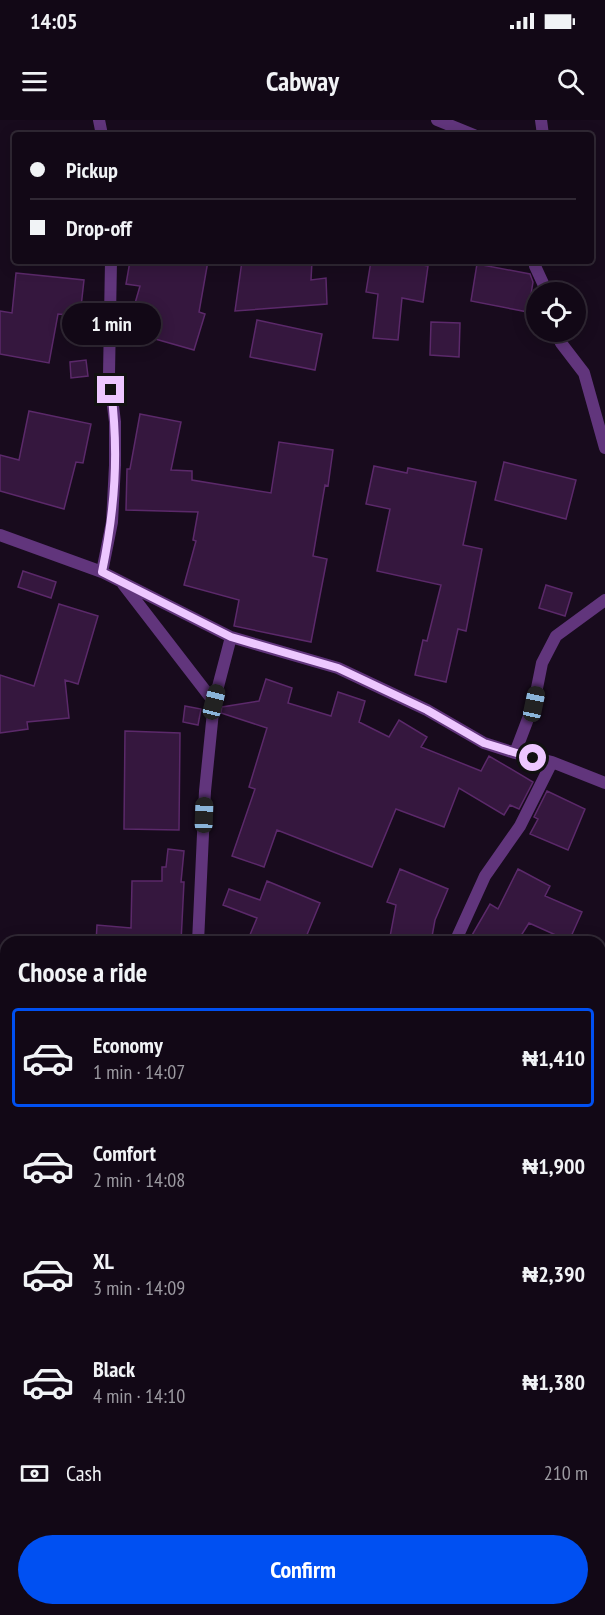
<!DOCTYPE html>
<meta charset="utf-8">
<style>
body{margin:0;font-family:"PT Sans Narrow",sans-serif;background:#1b111f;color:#f1f3f6;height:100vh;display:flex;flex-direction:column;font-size:22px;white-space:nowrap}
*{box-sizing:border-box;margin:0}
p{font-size:20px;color:#9c9aa1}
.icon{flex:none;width:33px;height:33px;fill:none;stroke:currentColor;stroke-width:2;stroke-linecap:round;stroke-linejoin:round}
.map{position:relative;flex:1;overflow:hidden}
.details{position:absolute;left:0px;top:816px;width:606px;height:680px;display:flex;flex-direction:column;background:#120816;border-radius:18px 18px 0 0;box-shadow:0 3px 15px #0003,0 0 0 2px #312935}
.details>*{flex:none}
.banner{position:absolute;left:12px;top:12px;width:582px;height:132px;border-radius:6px;box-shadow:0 3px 15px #0003,0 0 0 2px #312935;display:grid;align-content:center;height:132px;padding:0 18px;background:#120816}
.buttons{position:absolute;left:526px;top:162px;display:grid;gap:12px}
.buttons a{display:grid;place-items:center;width:60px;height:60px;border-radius:50%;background:#120816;box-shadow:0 3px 15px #0003,0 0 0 2px #312935;font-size:30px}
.end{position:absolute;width:27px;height:27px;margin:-14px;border:8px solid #edc7ff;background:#111;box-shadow:0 0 0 3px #111}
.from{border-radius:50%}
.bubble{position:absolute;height:42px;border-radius:21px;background:#120816;box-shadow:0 3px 15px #0003,0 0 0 2px #312935;font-size:20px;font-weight:800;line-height:42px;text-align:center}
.car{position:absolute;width:18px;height:36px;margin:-18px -9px;border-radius:8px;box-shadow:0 0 4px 2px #0007;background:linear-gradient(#222 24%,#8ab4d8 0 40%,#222 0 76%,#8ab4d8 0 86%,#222 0)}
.banner b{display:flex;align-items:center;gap:21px;height:57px;font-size:22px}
.banner b+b{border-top:2px solid #312935}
.banner i{width:15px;height:15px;background:#f1f3f6}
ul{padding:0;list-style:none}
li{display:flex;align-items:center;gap:18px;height:99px;margin:0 12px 9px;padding:0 6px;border:3px solid transparent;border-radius:6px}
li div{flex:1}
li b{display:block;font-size:22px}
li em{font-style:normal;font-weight:800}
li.current{border-color:#0050f2}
li>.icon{width:54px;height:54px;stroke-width:1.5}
h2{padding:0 18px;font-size:27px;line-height:72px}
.pay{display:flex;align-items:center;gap:15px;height:66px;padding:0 18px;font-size:22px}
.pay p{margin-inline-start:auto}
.button{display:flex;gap:12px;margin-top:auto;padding:12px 18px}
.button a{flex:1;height:69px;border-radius:36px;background:#0050f2;color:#fff;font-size:24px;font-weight:800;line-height:69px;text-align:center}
.status{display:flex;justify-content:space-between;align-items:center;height:42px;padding:0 30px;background:#120816;direction:ltr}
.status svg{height:16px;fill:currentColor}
header{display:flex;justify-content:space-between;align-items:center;height:78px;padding:0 18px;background:#120816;font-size:27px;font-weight:800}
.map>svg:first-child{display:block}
.building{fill:#35173e;stroke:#5b296a;stroke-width:1.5}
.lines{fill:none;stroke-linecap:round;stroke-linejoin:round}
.minor{stroke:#61357c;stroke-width:12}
.route{stroke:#edc7ff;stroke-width:8}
</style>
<div class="status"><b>14:05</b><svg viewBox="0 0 49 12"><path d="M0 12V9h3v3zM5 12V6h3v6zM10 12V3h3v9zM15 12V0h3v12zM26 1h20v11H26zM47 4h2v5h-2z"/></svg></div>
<header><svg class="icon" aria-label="menu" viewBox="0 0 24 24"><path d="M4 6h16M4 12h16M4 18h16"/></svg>Cabway<svg class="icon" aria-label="search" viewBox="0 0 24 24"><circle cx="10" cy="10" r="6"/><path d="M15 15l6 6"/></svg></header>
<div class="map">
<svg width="605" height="1495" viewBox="0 0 605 1495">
<rect width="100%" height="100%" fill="#180b1d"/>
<path class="building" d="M 130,141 L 208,141 L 199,192 L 205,194 L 194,230 L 127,211 L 140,166 L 126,164 Z
M 242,141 L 312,141 L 311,160 L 326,158 L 327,184 L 235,191 Z
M 371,141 L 402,141 L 428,146 L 423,182 L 402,178 L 398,220 L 373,218 L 378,174 L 366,172 Z
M 477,144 L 530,154 L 533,162 L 528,192 L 471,181 Z
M 16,153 L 84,160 L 80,196 L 58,194 L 49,243 L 0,234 L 0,191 L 12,193 Z
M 257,200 L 322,214 L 315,250 L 250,237 Z
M 431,202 L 460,203 L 459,237 L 430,235 Z
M 86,240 L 88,256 L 71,258 L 70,242 Z
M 29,291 L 91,304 L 83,343 L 76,342 L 64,389 L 0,371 L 0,335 L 19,340 Z
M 140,294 L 181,302 L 171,350 L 192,351 L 192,360 L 271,373 L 279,322 L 333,330 L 328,366 L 325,365 L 313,436 L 327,439 L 311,522 L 234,506 L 239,480 L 184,465 L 196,421 L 193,420 L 198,392 L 126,390 L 127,349 L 130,349 Z
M 504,342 L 576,360 L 566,399 L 495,380 Z
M 374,346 L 407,353 L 408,348 L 476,362 L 463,425 L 482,429 L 466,511 L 458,509 L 446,562 L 415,555 L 423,520 L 427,521 L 441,465 L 377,451 L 390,389 L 366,384 Z
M 23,451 L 56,462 L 51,478 L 18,467 Z
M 546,465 L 572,473 L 565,496 L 539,488 Z
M 59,484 L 98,496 L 78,564 L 65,560 L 69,598 L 27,602 L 28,609 L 0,613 L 0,555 L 34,566 Z
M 266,559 L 292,568 L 288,583 L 331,596 L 338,572 L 365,581 L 359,602 L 389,617 L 399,600 L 427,617 L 421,627 L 481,651 L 489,636 L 533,662 L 519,689 L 510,685 L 504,695 L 459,668 L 444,707 L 396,689 L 372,747 L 277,710 L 264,747 L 232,736 L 255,669 L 249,667 L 267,608 L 221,593 L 222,587 L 259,581 Z
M 185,586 L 201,589 L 198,605 L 183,602 Z
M 125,611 L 180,613 L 179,710 L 124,709 Z
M 547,671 L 585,689 L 568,730 L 530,714 L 538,699 L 534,697 Z
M 168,729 L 184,731 L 181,762 L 184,762 L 181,822 L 96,822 L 97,805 L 131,808 L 132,761 L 162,761 L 162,747 L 166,747 Z
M 400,749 L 448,769 L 435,800 L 431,822 L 389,822 L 396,785 L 387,782 Z
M 518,749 L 550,766 L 545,776 L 582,792 L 569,821 L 529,803 L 517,822 L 468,822 L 490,784 L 498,789 Z
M 267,761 L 320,783 L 304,822 L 247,822 L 257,798 L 223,785 L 229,769 L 260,780 Z"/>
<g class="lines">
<path class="minor" d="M 99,0 L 102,15
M 437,0 L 474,15
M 541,0 L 543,15
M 535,146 L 547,172
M 556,212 L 561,223 L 584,253 L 605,328
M 0,415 L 102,452 L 231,517 L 338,548 L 427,590 L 484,623 L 515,633 L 552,642 L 605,663
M 102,452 L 112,402 L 115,345 L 115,302 L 109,254 L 111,141
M 123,464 L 214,582
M 515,633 L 534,583 L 542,543 L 556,516 L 605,480
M 198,822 L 205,671 L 214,582 L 231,517
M 455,822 L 485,756 L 520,706 L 552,642
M 600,947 L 605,948
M 600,1102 L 605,1101
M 600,1336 L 605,1336
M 182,1495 L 182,1490"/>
</g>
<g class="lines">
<path class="route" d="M 111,270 C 119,333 115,389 102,452 L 231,517 L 338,548 L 427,590 L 484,623 L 533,638"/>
</g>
</svg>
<div class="buttons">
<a><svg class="icon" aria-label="locate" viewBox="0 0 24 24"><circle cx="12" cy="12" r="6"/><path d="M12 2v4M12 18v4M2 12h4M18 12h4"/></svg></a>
</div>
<i class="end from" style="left:533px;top:638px"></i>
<i class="end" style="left:111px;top:270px"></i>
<div class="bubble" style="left:62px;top:183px;width:99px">1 min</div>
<i class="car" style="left:214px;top:582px;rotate:14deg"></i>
<i class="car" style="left:534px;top:584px;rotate:12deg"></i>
<i class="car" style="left:204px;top:695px;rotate:2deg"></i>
<div class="banner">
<b><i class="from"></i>Pickup</b>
<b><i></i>Drop-off</b>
</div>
<section class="details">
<h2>Choose a ride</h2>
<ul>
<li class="current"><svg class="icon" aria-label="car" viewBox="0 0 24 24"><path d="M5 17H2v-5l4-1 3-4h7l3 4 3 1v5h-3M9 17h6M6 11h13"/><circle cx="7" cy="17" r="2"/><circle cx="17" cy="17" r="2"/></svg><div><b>Economy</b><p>1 min · 14:07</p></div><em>₦1,410</em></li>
<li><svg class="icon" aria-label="car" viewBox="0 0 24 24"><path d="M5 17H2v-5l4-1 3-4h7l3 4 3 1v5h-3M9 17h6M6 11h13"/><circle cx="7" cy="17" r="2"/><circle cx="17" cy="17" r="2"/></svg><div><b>Comfort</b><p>2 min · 14:08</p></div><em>₦1,900</em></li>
<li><svg class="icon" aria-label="car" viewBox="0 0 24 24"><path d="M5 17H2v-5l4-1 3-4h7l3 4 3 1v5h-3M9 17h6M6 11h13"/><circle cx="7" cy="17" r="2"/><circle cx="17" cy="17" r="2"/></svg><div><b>XL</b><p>3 min · 14:09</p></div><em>₦2,390</em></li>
<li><svg class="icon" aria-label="car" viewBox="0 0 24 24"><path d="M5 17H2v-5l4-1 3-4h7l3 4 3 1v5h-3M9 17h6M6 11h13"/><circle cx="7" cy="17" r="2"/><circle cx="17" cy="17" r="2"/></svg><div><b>Black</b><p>4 min · 14:10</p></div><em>₦1,380</em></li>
</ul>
<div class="pay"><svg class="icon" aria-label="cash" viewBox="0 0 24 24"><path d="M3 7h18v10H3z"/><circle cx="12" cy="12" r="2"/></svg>Cash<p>210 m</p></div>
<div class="button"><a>Confirm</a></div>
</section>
</div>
